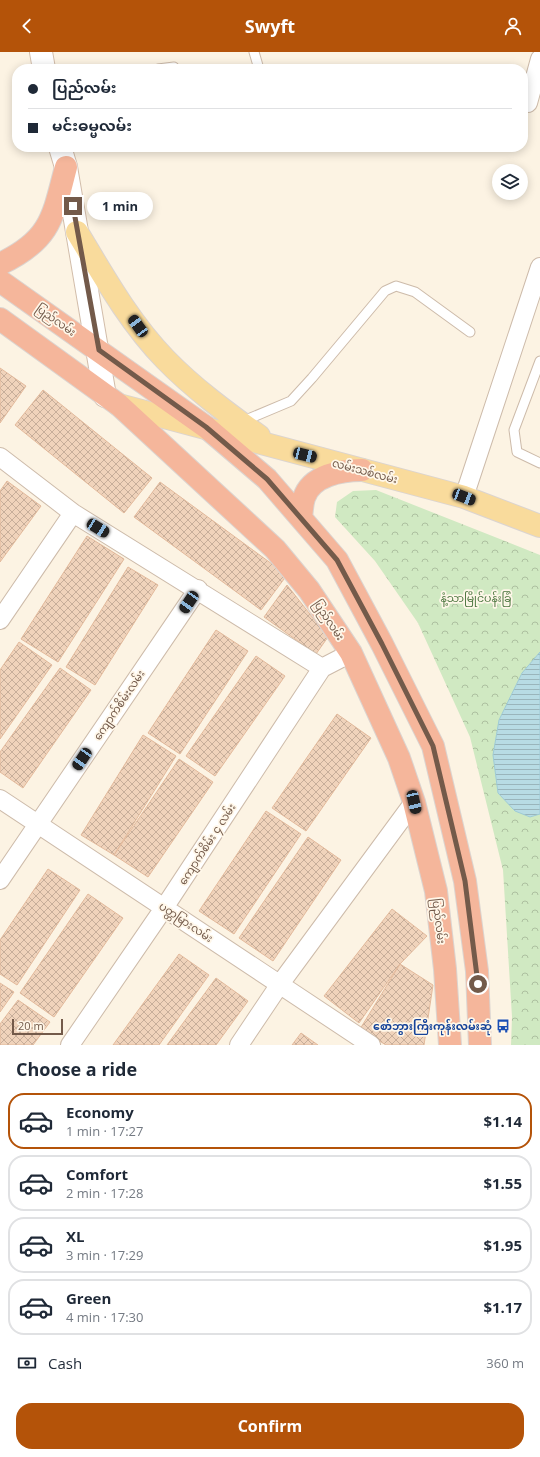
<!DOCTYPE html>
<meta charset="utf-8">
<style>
body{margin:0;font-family:"Open Sans","Noto Sans Myanmar",sans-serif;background:#f2f2f3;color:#1f2937;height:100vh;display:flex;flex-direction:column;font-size:15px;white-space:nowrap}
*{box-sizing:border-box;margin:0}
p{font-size:13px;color:#747a83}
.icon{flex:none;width:22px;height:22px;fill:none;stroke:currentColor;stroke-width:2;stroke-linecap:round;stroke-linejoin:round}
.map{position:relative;height:993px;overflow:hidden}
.sheet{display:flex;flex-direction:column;background:#fff;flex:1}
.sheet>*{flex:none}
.guide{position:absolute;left:12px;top:12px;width:516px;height:88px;border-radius:16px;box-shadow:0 2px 10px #0003;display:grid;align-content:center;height:88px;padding:0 16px;background:#fff}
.controls{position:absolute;left:492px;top:112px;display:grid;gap:8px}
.controls a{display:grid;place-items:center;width:36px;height:36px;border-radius:50%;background:#fff;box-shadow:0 2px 10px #0003;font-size:20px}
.scale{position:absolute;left:12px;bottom:10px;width:51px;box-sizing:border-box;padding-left:4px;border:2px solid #735a4a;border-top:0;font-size:11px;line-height:14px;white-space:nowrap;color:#735a4a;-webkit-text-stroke:3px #fff7e9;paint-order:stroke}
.end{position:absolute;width:18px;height:18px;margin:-9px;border:5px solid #735a4a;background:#fff;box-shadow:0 0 0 2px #fff}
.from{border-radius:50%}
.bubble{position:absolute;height:28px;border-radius:14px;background:#fff;box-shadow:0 2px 10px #0003;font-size:13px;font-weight:700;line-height:28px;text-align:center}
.car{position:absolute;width:12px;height:24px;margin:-12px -6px;border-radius:5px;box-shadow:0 0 3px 1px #0007;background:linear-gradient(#222 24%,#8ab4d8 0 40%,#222 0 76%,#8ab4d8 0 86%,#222 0)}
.guide b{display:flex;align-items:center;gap:14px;height:38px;font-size:15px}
.guide b+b{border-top:1px solid #e0e1e3}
.guide i{width:10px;height:10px;background:#1f2937}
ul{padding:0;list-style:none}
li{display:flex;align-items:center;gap:12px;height:56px;margin:0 8px 6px;padding:0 8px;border:2px solid #e0e1e3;border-radius:16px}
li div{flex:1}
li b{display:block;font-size:15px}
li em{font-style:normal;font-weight:700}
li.selected{border-color:#b45309}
li>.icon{width:36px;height:36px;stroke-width:1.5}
h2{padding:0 16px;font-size:18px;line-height:48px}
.pay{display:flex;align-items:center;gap:10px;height:44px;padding:0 16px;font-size:15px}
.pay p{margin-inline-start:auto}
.cta{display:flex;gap:8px;margin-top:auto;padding:8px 16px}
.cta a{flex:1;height:46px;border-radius:16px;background:#b45309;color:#fff;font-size:16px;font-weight:700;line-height:46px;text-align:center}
header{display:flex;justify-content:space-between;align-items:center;height:52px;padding:0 16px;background:#b45309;color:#fff;font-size:18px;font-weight:700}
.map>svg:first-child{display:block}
.forest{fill:url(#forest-crowns)}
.water{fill:url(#water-rules);stroke:#9ecbd6}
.building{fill:url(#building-cross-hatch);stroke:#e3ba9c}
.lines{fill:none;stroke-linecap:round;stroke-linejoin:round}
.lane-casing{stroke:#cdbbaa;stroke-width:11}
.street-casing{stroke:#cdbbaa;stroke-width:20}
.secondary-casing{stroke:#d2bdaa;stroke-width:24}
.primary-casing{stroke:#dbd4d0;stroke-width:24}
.highway-casing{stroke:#dbd4d0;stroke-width:24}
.lane{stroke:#fff;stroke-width:9}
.street{stroke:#fff;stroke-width:18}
.secondary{stroke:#fff;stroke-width:22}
.primary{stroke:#f9db9c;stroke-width:22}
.highway{stroke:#f5b69b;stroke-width:22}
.route{stroke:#735a4a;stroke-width:5}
.labels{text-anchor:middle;stroke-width:3.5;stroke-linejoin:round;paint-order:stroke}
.street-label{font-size:11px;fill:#735a4a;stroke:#fff7e9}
.park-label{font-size:11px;fill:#4f7842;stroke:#fff7e9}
.transit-label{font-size:11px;font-weight:bold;fill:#164399;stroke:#fff7e9;text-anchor:end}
</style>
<header><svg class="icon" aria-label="back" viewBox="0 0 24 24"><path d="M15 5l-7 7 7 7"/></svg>Swyft<svg class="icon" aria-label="person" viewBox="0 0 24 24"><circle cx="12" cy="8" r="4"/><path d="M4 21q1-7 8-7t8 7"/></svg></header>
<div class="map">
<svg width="540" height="993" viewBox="0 0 540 993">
<defs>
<pattern id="forest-crowns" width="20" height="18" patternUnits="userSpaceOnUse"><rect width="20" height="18" fill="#d0e9c2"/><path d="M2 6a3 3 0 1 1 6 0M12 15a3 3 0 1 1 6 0" fill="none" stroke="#adc0a0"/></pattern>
<pattern id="water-rules" width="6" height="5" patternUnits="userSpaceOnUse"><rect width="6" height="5" fill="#b8dce4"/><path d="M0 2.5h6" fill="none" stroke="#9ab5bb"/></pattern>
<pattern id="building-cross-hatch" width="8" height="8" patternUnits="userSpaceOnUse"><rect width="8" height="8" fill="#f0d3bb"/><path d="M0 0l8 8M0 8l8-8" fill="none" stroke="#c7ae9a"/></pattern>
</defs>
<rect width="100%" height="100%" fill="#fcf3e3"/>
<path class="forest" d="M 376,438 L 540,503 L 540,993 L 511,993 L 512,965 L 503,818 L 470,685 L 418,571 L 375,509 L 335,465 L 337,450 L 353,439 Z"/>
<path class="water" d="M 540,600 L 540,762 L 530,765 L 515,759 L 498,741 L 493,703 L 499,668 L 522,621 Z"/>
<path class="building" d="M 0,316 L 26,334 L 0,371 Z
M 43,338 L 152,426 L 124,461 L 15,373 Z
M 7,429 L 41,454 L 0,510 L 0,439 Z
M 160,430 L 287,523 L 261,558 L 134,465 Z
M 87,484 L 124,507 L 58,610 L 21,587 Z
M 128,515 L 158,533 L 95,633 L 66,615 Z
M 287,533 L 328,585 L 316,602 L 264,565 Z
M 216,578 L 248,599 L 180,702 L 148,681 Z
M 19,590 L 52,613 L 0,687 L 0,618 Z
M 256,604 L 285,624 L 215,724 L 186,704 Z
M 60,616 L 91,638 L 23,736 L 0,720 L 0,700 Z
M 337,662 L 371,686 L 306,779 L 272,756 Z
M 143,683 L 176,704 L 114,803 L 81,783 Z
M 179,707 L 213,730 L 148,825 L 114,803 Z
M 266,759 L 301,782 L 234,882 L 199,859 Z
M 308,785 L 341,808 L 273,909 L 239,886 Z
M 48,817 L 80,838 L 17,933 L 0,922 L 0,888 Z
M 88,842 L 123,866 L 54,965 L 20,941 Z
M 392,857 L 427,884 L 400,912 L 359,971 L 324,944 Z
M 179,902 L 209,923 L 159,993 L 113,993 Z
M 400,912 L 433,933 L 424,993 L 386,993 L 360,977 Z
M 216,926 L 248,949 L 216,993 L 167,993 Z
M 0,931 L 14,940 L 0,960 Z
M 18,948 L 50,970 L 33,993 L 0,993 L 0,972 Z
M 301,981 L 318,993 L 292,993 Z"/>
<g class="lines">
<g class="lane-casing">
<path id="lane" d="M 254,0 L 259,17
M 158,17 L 174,15
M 540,309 L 514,378 L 517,400 L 540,411
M 241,370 L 291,349 L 312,326 L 385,239 L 396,234 L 415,240 L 470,280"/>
</g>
<g class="street-casing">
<path id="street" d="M 528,51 L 540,7
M 0,405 L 73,461 L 322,616
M 464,445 L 540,215
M 0,568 L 73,461
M 0,747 L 371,993
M 0,828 L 198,537
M 70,993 L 164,856 L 322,616 L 351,601
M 239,993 L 280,932 L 414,750"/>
</g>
<g class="secondary-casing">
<path id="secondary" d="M 41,0 L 44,17
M 60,95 L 66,115 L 105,344"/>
</g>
<g class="primary-casing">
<path id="primary" d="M 77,180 C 103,223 129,270 165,307 C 193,336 227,361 259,384
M 119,353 L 464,445 L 540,474"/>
</g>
<g class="highway-casing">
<path id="highway" d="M 0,212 C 51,188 53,165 66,115
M 0,229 L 206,375 L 267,427 L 337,508 L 382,592 L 433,694 L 465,829 L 477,919 L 480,993
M 0,267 L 119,353 L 275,497 L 309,538 L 351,601 L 399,706 L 414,750 L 436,839 L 445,917 L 450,993
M 301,465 C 302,459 302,452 304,446 C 311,423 342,418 362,418"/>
</g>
<use href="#lane" class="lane"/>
<use href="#street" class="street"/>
<use href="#secondary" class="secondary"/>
<use href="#primary" class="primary"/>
<use href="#highway" class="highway"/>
</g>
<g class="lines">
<path class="route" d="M 73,154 L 99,298 L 206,375 L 267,427 L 337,508 L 382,592 L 433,694 L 465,829 L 478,932"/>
</g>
<defs>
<g id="bus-bare" transform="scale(1.08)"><path d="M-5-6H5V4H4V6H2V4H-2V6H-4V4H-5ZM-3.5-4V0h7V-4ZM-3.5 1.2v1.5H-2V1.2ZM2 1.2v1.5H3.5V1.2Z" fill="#1a4fb4" stroke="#fff7e9" stroke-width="2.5" paint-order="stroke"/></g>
</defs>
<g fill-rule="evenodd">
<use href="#bus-bare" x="503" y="974"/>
</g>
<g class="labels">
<g class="street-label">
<text transform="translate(56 268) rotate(35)" y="4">ပြည်လမ်း</text>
<text transform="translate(365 419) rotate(15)" y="4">လမ်းသစ်လမ်း</text>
<text transform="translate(329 568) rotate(56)" y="4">ပြည်လမ်း</text>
<text transform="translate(119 653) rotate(-56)" y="4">ကျောက်စိမ်းလမ်း</text>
<text transform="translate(207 792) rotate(-57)" y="4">ကျောက်စိမ်း ၄ လမ်း</text>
<text transform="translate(439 869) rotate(83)" y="4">ပြည်လမ်း</text>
<text transform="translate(186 870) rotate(34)" y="4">ပတ္တမြားလမ်း</text>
</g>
<g class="park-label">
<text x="476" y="550">နံ့သာမြိုင်ပန်းခြံ</text>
</g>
<g class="transit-label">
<text x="492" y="978">စော်ဘွားကြီးကုန်းလမ်းဆုံ</text>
</g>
</g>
</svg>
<div class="controls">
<a><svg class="icon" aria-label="layers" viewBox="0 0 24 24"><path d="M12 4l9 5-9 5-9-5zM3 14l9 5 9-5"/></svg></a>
</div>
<div class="scale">20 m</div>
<i class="end from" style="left:478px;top:932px"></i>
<i class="end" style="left:73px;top:154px"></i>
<div class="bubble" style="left:87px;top:140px;width:66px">1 min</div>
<i class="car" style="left:138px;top:274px;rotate:324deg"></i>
<i class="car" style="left:305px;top:403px;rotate:104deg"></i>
<i class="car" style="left:464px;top:445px;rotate:111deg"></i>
<i class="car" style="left:98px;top:476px;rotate:122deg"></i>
<i class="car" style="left:189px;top:550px;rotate:214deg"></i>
<i class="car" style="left:82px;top:707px;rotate:214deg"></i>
<i class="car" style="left:414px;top:750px;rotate:167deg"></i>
<div class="guide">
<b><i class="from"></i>ပြည်လမ်း</b>
<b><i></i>မင်းဓမ္မလမ်း</b>
</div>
</div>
<section class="sheet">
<h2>Choose a ride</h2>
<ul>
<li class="selected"><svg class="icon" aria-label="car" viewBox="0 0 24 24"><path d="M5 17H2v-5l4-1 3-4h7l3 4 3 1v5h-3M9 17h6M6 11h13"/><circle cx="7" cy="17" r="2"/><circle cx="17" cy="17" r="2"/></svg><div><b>Economy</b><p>1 min · 17:27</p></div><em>$1.14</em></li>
<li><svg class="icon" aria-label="car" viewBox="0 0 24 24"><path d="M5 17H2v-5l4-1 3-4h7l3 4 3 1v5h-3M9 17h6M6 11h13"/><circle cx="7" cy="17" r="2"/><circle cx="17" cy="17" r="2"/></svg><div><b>Comfort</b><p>2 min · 17:28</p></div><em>$1.55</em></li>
<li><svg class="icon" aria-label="car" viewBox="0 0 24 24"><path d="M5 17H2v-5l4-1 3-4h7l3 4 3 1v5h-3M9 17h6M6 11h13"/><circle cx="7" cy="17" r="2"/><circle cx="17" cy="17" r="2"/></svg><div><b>XL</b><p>3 min · 17:29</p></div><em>$1.95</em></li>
<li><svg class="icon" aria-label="car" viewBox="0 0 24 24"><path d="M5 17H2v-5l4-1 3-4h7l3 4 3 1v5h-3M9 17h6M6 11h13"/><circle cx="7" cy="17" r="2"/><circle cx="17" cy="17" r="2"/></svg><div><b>Green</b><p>4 min · 17:30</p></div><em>$1.17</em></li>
</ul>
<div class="pay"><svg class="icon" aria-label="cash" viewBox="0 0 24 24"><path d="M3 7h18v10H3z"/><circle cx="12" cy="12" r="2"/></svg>Cash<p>360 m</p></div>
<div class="cta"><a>Confirm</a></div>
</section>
